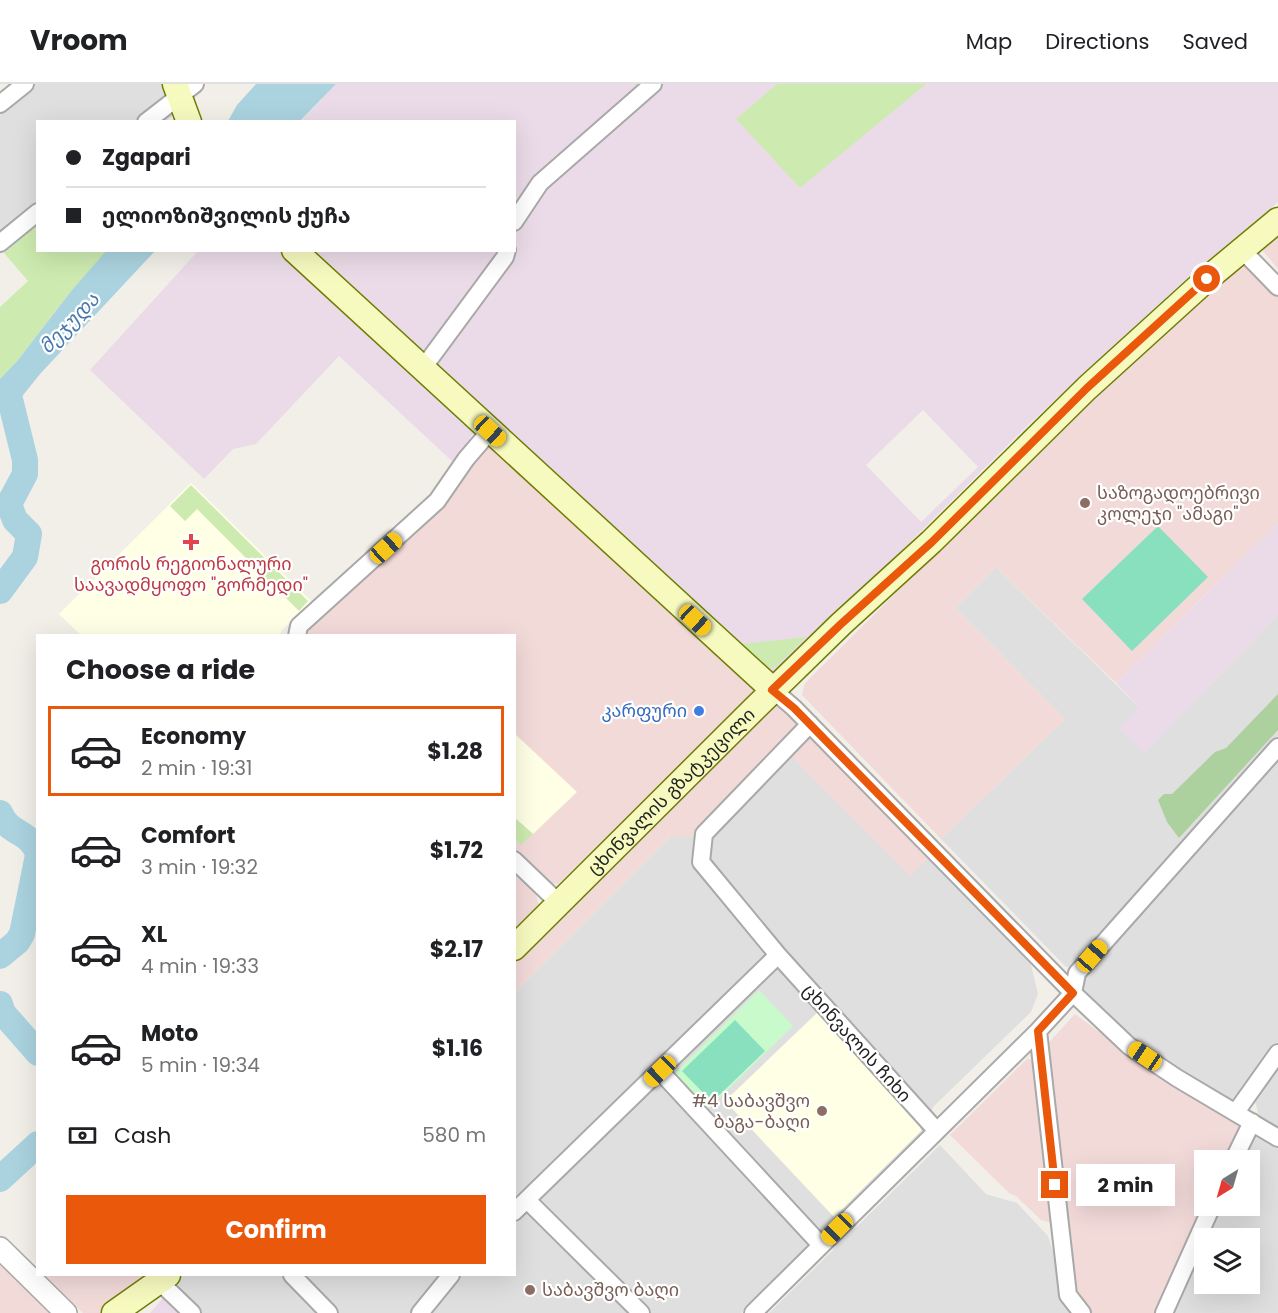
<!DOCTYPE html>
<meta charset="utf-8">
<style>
body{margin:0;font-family:Poppins,"Noto Sans Georgian",sans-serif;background:#f6f6f6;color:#202124;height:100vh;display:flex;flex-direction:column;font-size:22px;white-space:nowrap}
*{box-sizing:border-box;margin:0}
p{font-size:20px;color:#757577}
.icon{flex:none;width:33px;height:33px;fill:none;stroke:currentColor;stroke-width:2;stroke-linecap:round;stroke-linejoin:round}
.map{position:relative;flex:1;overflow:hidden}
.side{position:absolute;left:36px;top:550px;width:480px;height:642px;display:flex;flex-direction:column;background:#fff;border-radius:0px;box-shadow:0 6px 24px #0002}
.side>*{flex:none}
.banner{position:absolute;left:36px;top:36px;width:480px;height:132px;border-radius:0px;box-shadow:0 6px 24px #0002;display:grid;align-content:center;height:132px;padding:0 30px;background:#fff}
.needle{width:39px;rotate:217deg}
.controls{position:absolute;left:1194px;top:1066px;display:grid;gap:12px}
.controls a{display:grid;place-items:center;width:66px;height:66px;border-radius:0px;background:#fff;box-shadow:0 6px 24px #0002;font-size:30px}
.end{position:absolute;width:27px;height:27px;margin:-14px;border:8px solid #ea580c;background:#fff;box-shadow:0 0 0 3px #fff}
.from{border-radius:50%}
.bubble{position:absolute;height:42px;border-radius:0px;background:#fff;box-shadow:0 6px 24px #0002;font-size:20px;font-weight:700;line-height:42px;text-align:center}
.car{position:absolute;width:18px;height:36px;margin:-18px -9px;border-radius:8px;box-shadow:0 0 4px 2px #0007;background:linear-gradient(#f5c518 24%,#345 0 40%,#f5c518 0 76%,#345 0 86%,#f5c518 0)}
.banner b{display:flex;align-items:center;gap:21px;height:57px;font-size:22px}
.banner b+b{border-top:2px solid #e0e0e0}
.banner i{width:15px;height:15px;background:#202124}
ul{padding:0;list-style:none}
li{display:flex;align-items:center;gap:18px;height:90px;margin:0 12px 9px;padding:0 18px;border:3px solid transparent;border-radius:0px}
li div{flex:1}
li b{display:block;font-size:22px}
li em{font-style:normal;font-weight:700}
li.selected{border-color:#ea580c}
li>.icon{width:54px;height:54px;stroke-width:1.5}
h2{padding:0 30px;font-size:27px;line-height:72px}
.pay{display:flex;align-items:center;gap:15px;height:66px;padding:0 30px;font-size:22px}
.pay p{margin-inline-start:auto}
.cta{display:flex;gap:12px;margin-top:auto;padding:12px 30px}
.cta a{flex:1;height:69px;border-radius:0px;background:#ea580c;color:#fff;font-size:24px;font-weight:700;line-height:69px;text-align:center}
header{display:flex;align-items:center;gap:36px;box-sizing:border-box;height:84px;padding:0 30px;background:#fff;border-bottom:2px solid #e0e0e0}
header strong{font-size:28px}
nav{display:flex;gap:33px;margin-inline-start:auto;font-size:21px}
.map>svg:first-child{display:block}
.residential{fill:#e0dfdf}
.commercial{fill:#f2dad9}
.industrial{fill:#ebdbe8;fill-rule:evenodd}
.education{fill:#ffffe5}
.grass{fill:#cdebb0}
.forest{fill:#add19e}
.park{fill:#c8facc}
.pitch{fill:#88e0be}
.water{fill:#aad3df}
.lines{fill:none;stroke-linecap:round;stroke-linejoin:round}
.river{stroke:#aad3df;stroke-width:26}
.minor-casing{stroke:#a9a9a9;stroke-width:20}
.tertiary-casing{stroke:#a9a9a9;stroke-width:24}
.secondary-casing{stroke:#707d05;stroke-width:27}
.minor{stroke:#fff;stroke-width:16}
.tertiary{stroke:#fff;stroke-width:21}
.secondary{stroke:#f7fabf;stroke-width:24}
.route{stroke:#ea580c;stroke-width:8}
.education-dot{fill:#8d6e63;stroke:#fff;stroke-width:2}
.health-dot{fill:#e0444e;stroke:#fff;stroke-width:2}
.shop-dot{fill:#3f7fe0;stroke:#fff;stroke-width:2}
.labels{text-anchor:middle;stroke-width:4.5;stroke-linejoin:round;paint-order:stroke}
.education-label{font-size:18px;fill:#785e54;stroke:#fff;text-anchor:start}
.health-label{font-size:18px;fill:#be3a42;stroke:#fff}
.shop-label{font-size:18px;fill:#366cbe;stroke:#fff;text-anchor:end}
.street-label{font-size:18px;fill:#222;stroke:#fff}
.water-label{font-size:20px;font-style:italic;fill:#4a7aab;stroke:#fff}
</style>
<header>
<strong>Vroom</strong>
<nav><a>Map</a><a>Directions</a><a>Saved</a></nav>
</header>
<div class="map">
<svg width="1278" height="1229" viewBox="0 0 1278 1229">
<rect width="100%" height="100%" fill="#f2efe9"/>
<path class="residential" d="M 33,0 L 169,0 L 178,28 L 166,37 L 38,38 L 37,140 L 0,170 L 0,26 Z
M 996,483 L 1139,623 L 1145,668 L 1278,531 L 1278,652 L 1074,882 L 1066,883 L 941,755 L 1065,635 L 955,524 Z
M 782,662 L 910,791 L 930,772 L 1008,854 L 1031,881 L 1038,910 L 1031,928 L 933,1023 L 924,1048 L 741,1229 L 200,1229 L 173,1202 L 184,1191 L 514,1191 L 515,908 L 670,753 L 690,753 Z
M 1278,675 L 1278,958 L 1234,1021 L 1146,965 L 1080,911 L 1079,897 Z
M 1278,974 L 1278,1043 L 1259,1032 L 1253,1010 Z
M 1255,1047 L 1278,1060 L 1278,1229 L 1171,1229 L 1204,1157 L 1204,1200 L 1250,1200 L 1250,1155 L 1205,1155 L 1221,1122 L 1250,1122 L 1250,1077 L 1241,1077 Z
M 940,1061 L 986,1110 L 1017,1119 L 1048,1152 L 1071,1226 L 1074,1229 L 769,1229 Z"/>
<path class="commercial" d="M 1278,148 L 1278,185 L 1263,167 L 1263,161 Z
M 1247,175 L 1278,208 L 1278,439 L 1116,599 L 996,483 L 955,524 L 1065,635 L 941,755 L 802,611 L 805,599 L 918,487 L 1084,316 Z
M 492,357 L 756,604 L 751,615 L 558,800 L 544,798 L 515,769 L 514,552 L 305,552 L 307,546 Z
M 783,620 L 930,772 L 910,792 L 782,663 L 690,753 L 670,753 L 515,908 L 515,869 L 768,623 Z
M 515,787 L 535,807 L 539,822 L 515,846 Z
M 1075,930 L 1135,974 L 1238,1039 L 1240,1046 L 1226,1077 L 1204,1077 L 1204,1122 L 1156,1229 L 1087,1229 L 1075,1214 L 1042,966 Z
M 1028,974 L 1036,980 L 1053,1139 L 1041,1136 L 1016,1112 L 1009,1109 L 950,1051 Z
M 0,1179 L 49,1229 L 0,1229 Z
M 46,1191 L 150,1191 L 106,1229 L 83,1229 L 44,1193 Z"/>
<path class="industrial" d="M 336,0 L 1278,0 L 1278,118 L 1185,196 L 1029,340 L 781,586 L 771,591 L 307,167 L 514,166 L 514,38 L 300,38 ZM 923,326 L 978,383 L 921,438 L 866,381 Z
M 198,167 L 281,167 L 475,346 L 454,379 L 339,272 L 256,360 L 233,365 L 204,395 L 90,286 Z
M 1278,439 L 1278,531 L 1145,669 L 1119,645 L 1139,623 L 1116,599 Z
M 163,1214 L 174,1218 L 186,1229 L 150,1229 Z"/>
<path class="education" d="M 191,399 L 312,518 L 282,546 L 279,552 L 82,552 L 59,530 Z
M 514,649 L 577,708 L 533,750 L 515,734 Z
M 819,927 L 920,1036 L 921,1047 L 834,1133 L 725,1017 Z"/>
<path class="grass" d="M 777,0 L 926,0 L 800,104 L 736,35 Z
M 37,141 L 38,166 L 107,167 L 72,206 L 18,276 L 0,295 L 0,223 L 28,197 L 4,169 Z
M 191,401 L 308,517 L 299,527 L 197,425 L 185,437 L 170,422 Z
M 806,553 L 777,582 L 771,584 L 766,582 L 741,560 Z
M 515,734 L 533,750 L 521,761 L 515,755 Z"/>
<path class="forest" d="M 1278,610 L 1278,646 L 1179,754 L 1167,738 L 1158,716 L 1164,710 L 1172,710 L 1215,668 L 1226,664 Z"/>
<path class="park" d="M 759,906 L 793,942 L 708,1025 L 675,989 Z"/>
<path class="pitch" d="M 1158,442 L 1208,493 L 1132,567 L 1082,515 Z
M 735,936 L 765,967 L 712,1018 L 682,987 Z"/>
<path class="water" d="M 256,0 L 336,0 L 300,37 L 228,37 L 237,21 Z
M 107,166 L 155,167 L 40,290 L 20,315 L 0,329 L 0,295 L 18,276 L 72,206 Z"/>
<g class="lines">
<path class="river" d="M 0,507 L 25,473 L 29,450 L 15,436 L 9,420 L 25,390 L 25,376 L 8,307
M 0,729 C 9,751 29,746 38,769
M 0,872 L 17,858 L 22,850 L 38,771
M 0,920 L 3,929 L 38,969
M 0,1095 L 38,1060"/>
<g class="minor-casing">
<path id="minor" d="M 0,20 L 25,0
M 146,38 L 195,0
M 514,138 L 540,99 L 653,0
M 0,159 L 38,128
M 1242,166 L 1278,203
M 423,284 L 505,173 L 507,166
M 297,552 L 299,542 L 437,417 L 466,375 L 490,347
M 773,606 L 794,624 L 1073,909 L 1129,962 L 1177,994 L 1278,1054
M 810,640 L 704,750 L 701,778 L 778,871 L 936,1046
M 514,776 L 560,820
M 1038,947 L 1068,1211 L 1082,1229
M 660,987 L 821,1161
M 1236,1028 L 1278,969
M 1233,1077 L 1252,1038
M 527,1116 L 641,1229
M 514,1128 L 778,871
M 292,1191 L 329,1229
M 165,1203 L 192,1229
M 420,1229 L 451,1191
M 753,1229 L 1038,947 L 1073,909 L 1077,889 L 1278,663
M 1164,1229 L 1212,1122"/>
</g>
<g class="tertiary-casing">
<path id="tertiary" d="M 0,1164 L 66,1229"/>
</g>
<g class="secondary-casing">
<g id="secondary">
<path d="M 175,0 L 189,38"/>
<path d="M 294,166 L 773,606"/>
<path id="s1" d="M 514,864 L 754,625 L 841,540 L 931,458 L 1087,304 L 1207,195 L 1278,136"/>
<path d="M 114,1229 L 168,1191"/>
</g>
</g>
<use href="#minor" class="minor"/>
<use href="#tertiary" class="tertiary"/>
<use href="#secondary" class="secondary"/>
</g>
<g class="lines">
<path class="route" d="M 1055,1101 L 1038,947 L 1073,909 L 794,624 L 772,606 L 841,540 L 932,458 L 1087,304 L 1207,195"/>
</g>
<g class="education-dot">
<circle cx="1085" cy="419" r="6"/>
<circle cx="822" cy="1027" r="6"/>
<circle cx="530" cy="1206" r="6"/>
</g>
<path class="health-dot" d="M188 449h6v6h6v6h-6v6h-6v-6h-6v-6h6z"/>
<circle class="shop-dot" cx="699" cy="627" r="6"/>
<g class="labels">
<g class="education-label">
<text x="1097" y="415">საზოგადოებრივი<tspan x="1097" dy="21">კოლეჯი "ამაგი"</tspan></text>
<text x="810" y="1023" text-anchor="end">#4 საბავშვო<tspan x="810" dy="21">ბაგა-ბაღი</tspan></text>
<text x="542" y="1212">საბავშვო ბაღი</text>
</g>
<g class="health-label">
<text x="191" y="486">გორის რეგიონალური<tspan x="191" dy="21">საავადმყოფო "გორმედი"</tspan></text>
</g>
<g class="shop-label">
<text x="687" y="633">კარფური</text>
</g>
<g class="street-label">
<text dy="6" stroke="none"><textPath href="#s1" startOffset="222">ცხინვალის გზატკეცილი</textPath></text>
<text transform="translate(857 959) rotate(48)" y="6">ცხინვალის ჩიხი</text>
</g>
<g class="water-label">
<text transform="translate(69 239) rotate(-46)" y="7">მეჯუდა</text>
</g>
</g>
</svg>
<div class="controls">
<a><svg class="needle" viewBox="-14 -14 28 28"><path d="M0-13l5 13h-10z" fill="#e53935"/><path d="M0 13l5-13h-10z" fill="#757577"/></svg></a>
<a><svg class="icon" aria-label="layers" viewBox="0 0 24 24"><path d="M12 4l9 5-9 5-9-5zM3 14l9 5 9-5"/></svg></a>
</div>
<i class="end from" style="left:1207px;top:195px"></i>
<i class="end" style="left:1055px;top:1101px"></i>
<div class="bubble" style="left:1076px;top:1080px;width:99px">2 min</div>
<i class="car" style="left:490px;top:347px;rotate:133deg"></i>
<i class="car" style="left:386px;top:464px;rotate:48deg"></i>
<i class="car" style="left:695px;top:536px;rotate:133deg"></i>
<i class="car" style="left:1092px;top:872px;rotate:41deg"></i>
<i class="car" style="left:1145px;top:972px;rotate:304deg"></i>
<i class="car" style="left:660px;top:987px;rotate:226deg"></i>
<i class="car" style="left:837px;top:1145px;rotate:225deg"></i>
<div class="banner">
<b><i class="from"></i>Zgapari</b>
<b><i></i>ელიოზიშვილის ქუჩა</b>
</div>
<section class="side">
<h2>Choose a ride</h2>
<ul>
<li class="selected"><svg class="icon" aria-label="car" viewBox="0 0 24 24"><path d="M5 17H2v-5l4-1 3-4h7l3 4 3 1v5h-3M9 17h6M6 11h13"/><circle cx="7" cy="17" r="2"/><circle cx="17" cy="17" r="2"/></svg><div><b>Economy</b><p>2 min · 19:31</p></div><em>$1.28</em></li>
<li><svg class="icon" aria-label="car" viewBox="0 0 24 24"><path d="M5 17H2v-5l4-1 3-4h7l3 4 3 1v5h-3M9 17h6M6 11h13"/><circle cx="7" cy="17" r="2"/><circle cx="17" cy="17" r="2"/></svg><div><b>Comfort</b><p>3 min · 19:32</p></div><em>$1.72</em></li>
<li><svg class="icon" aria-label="car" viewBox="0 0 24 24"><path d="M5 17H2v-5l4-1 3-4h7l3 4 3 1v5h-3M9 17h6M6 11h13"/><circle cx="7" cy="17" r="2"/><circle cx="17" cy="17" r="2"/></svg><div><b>XL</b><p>4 min · 19:33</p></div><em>$2.17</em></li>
<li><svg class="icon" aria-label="car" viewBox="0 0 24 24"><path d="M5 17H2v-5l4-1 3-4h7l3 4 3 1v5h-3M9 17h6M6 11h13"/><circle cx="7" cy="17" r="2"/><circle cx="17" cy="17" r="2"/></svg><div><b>Moto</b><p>5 min · 19:34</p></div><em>$1.16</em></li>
</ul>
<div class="pay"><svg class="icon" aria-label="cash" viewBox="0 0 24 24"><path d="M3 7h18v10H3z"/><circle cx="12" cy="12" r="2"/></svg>Cash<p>580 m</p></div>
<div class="cta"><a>Confirm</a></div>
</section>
</div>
